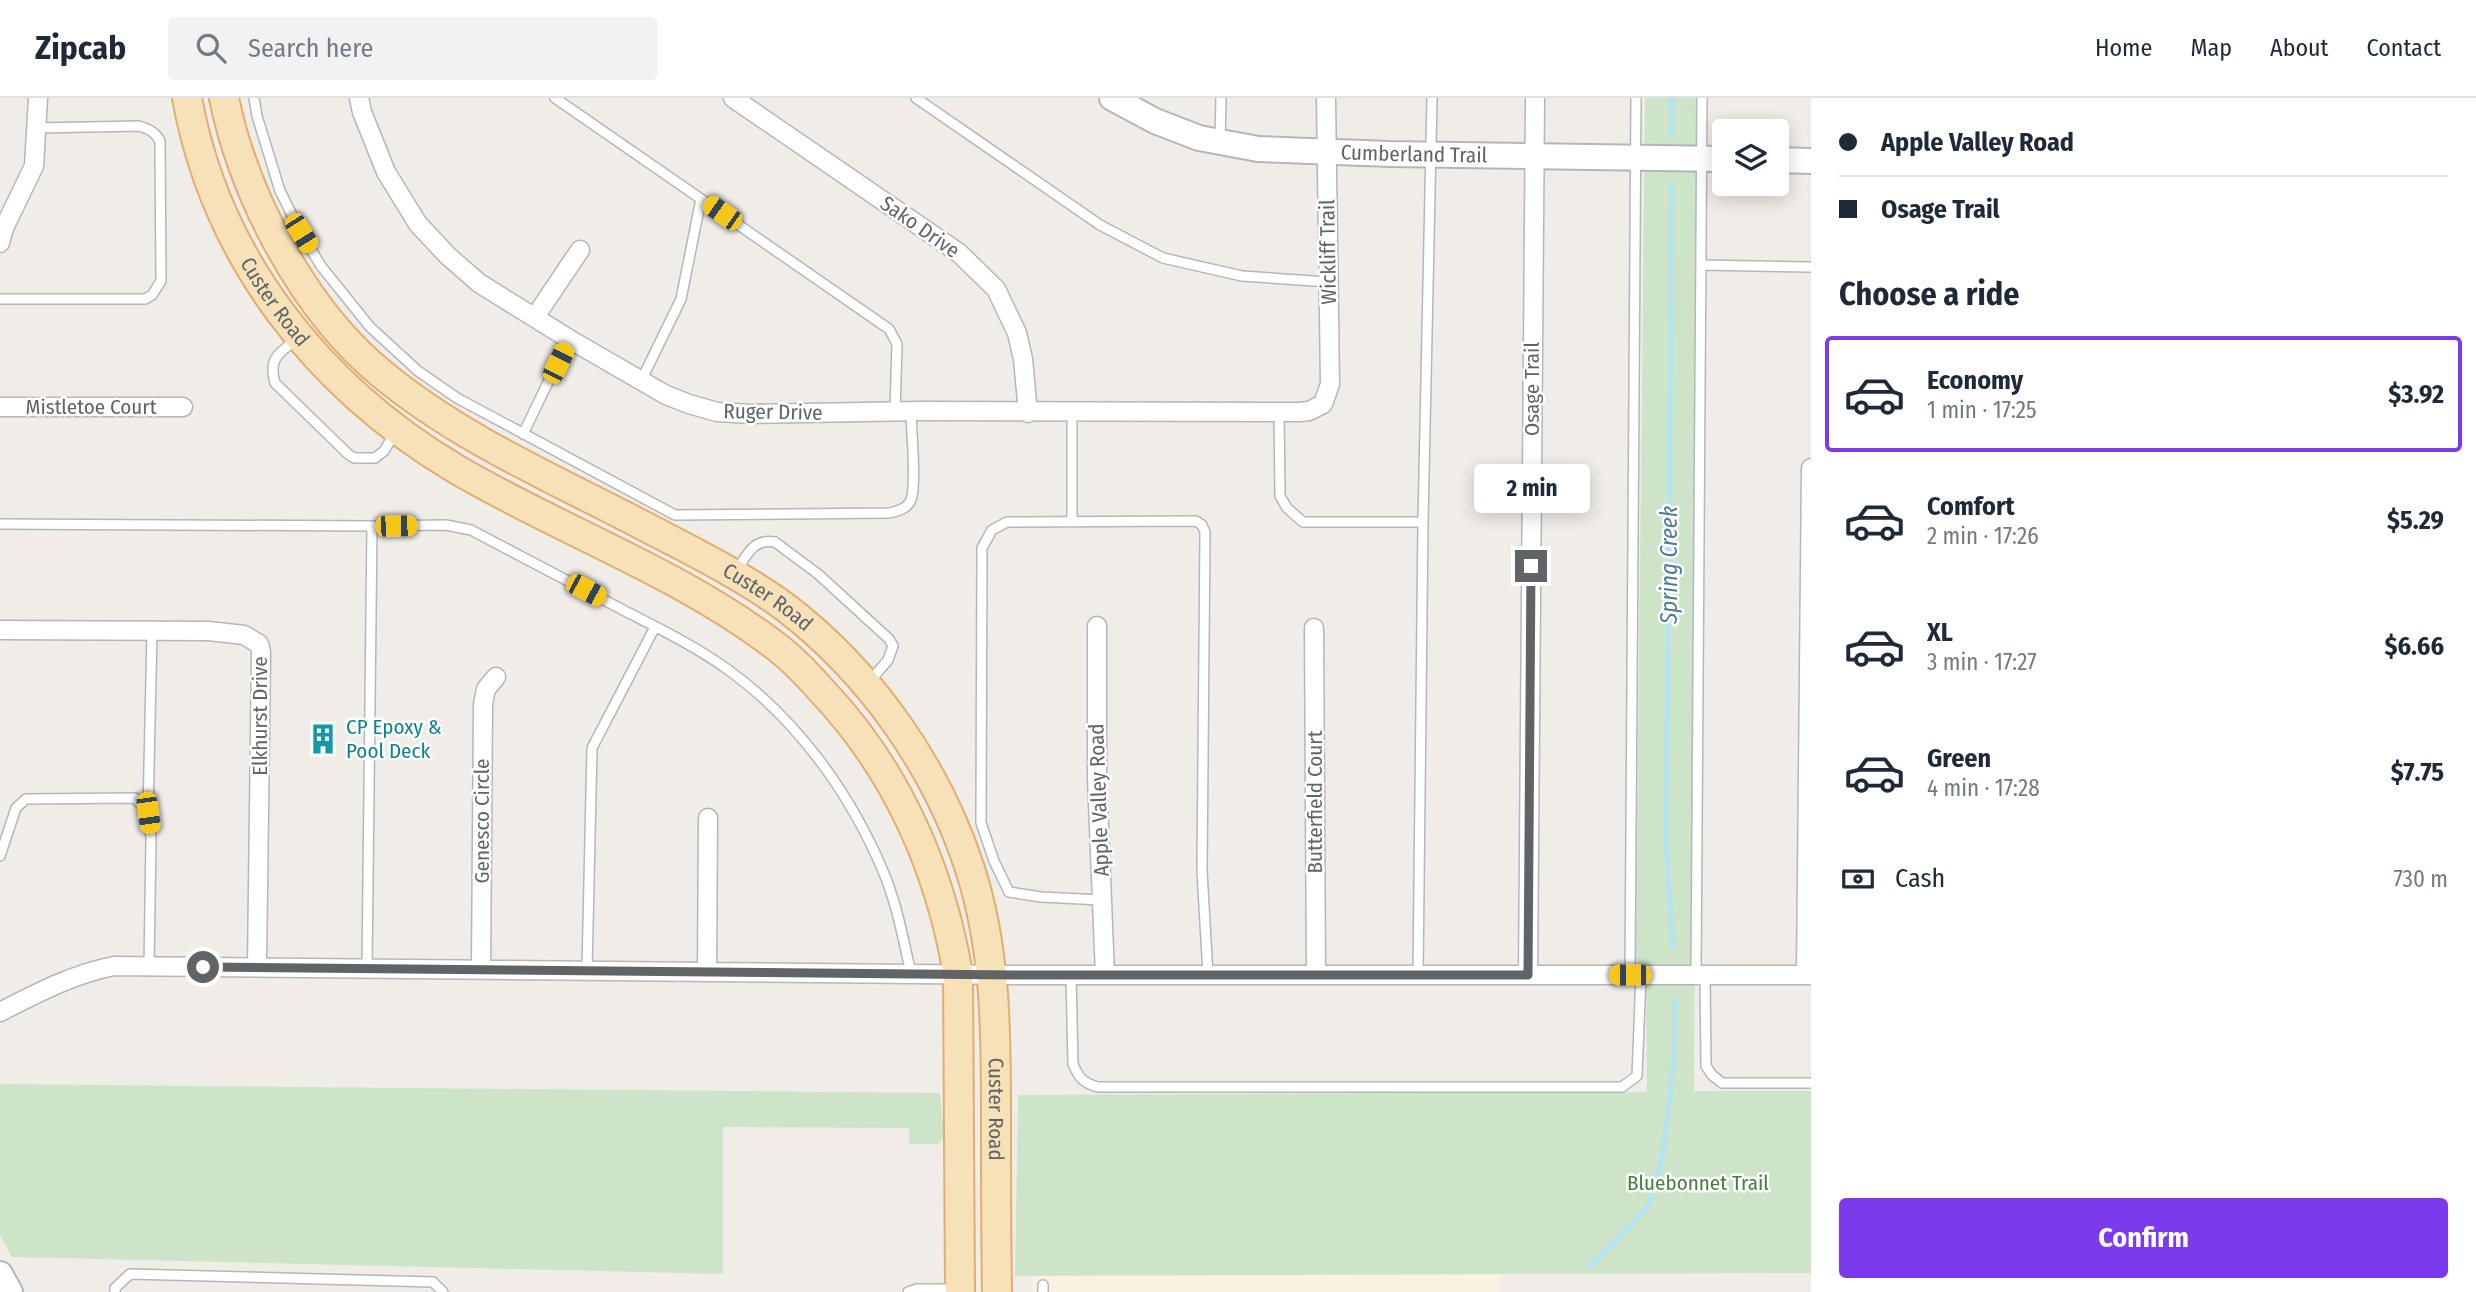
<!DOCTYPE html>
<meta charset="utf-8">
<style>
body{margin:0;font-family:"Fira Sans Condensed",sans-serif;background:#f2f2f3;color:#1f2937;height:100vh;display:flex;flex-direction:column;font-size:26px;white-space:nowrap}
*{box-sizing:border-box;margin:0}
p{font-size:23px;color:#747a83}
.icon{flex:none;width:38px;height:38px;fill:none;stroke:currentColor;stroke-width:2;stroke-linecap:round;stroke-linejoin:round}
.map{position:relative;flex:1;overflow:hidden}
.panel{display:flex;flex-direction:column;background:#fff;width:665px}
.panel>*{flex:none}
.hud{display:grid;align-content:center;height:154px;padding:0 28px;background:#fff}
.tools{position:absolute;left:1712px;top:21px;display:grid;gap:14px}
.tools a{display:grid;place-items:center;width:77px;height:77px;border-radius:7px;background:#fff;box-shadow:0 4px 18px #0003;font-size:35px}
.end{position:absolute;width:32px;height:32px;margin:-16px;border:9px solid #606467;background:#fff;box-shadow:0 0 0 4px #fff}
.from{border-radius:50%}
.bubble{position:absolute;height:49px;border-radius:7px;background:#fff;box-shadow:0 4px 18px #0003;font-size:23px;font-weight:700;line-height:49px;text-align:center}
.car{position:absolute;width:21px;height:42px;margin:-21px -10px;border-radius:9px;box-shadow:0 0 5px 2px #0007;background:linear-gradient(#f5c518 24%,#345 0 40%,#f5c518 0 76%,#345 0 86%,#f5c518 0)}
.hud b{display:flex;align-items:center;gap:24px;height:66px;font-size:26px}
.hud b+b{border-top:2px solid #e0e1e3}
.hud i{width:18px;height:18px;background:#1f2937}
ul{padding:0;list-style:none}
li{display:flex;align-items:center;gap:21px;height:116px;margin:0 14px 10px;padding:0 14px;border:4px solid transparent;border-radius:7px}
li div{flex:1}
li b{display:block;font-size:26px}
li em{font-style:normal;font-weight:700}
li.on{border-color:#7c3aed}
li>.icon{width:63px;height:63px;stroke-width:1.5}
h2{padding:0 28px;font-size:32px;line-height:84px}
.pay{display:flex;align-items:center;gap:18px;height:77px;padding:0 28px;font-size:26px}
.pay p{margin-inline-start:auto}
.primary-button{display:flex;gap:14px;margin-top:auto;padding:14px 28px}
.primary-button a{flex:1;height:80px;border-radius:7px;background:#7c3aed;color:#fff;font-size:28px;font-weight:700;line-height:80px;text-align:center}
header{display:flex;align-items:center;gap:42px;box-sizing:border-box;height:98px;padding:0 35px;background:#fff;border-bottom:2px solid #e0e1e3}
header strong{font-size:33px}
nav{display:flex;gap:38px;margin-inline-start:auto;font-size:24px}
.search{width:490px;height:63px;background:#f2f2f3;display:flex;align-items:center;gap:18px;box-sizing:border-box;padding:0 24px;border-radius:7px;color:#747a83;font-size:26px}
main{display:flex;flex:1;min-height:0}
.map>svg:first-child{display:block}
.commercial{fill:#fbf1e3}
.green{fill:#cde4c9}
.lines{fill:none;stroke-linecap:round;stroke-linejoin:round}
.stream{stroke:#b3e4f6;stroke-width:4.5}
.lane-casing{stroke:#b4b6b9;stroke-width:12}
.street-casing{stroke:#b4b6b9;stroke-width:21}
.secondary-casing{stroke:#b3b6b9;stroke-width:28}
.primary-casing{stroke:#e2ae70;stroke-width:32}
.lane{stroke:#fff;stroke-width:9}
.street{stroke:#fff;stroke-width:18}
.secondary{stroke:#fff;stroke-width:24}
.primary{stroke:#f6e1b8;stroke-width:28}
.route{stroke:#606467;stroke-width:9}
.labels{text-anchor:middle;stroke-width:5;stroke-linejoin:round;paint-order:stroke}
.street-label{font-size:21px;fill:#606467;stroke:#fff}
.culture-label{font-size:21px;fill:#0d838f;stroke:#fff;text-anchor:start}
.park-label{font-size:21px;fill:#477e3f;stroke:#fff}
.water-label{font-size:23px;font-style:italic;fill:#497c96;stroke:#fff}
</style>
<header>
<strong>Zipcab</strong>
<div class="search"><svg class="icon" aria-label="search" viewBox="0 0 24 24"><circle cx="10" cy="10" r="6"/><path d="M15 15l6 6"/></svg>Search here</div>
<nav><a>Home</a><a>Map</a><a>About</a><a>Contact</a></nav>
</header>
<main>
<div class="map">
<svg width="1811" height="1194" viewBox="0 0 1811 1194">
<rect width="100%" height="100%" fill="#f0ede9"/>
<path class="commercial" d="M 1501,1176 L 1501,1194 L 1033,1194 L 1033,1177 Z"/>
<path class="green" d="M 1645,0 L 1699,0 L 1694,993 L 1811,993 L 1811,1175 L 1015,1178 L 1018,997 L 1647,994 L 1646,867 L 1640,867 L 1636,860 L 1636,838 Z
M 0,986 L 940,995 L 944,1039 L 938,1046 L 909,1046 L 909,1030 L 723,1029 L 723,1176 L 12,1159 L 0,1137 Z"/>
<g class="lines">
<path class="stream" d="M 1672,0 L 1672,37
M 1672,86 L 1666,744 L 1673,848
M 1589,1169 L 1627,1132 L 1650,1105 L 1663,1055 L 1674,963 L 1675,902"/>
<g class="lane-casing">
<path id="lane" d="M 254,0 L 257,18 L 280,93 L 301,135 L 321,168 L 370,229 L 418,273 L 457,300 L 675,417 L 889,415 C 898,413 907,411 911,402 C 917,384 911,334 911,313
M 555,0 L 889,231 L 897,246 L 895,314
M 916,0 L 1100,127 L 1163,160 L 1242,178 L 1328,184
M 1220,44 L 1221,0
M 1701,167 L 1811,169
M 0,201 L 145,201 L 152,197 L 161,183 L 160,43 C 155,34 149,31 139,28 L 37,30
M 297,241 C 279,255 268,260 275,285 L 348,356 L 354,360 L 375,360 L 384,353 L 396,333
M 641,283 L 681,201 L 701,101
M 1279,313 L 1280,398 L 1287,410 L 1303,424 L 1423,424
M 1072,314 L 1072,424
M 523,336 L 569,241
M 0,426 L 372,428 L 367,870
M 372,428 L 446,427 L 471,432 C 522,459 574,486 625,513 C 660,531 695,548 727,571 C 797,621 850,695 883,773 C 897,806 903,841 911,875
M 736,474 C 746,458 753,440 775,444 L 818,476 L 889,541 L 893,548 L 888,562 L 870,583
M 148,715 L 152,533
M 0,758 L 16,710 L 26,701 L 135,700 L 148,715 L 151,740 L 149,868
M 1102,802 L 1041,799 L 1009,794 L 994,763 L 981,725 L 982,450 L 992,432 L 1007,424 L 1196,423 L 1202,427 L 1205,434 L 1202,773 L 1208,877
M 587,872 L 592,650 L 655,529
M 1071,877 L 1073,966 C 1079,980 1083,985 1098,989 L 1622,989 L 1637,978 L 1641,877
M 1418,877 L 1423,424 L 1432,0
M 1630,877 L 1636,0
M 1696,877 L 1702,0
M 1705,877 L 1706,968 L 1712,977 L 1722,985 L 1811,985
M 1043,1187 L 1043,1194
M 115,1194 L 115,1190 L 130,1176 L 433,1184 L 443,1194
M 908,1194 L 917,1191 L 955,1191"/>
</g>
<g class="street-casing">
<path id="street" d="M 359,0 L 362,14 L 386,74 L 418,126 L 448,158 L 479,185 L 569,241 L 666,297 L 689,306 L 717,314 L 751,316 L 920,313 L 1300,314 L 1309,313 L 1323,306 L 1330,286 L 1326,0
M 733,0 L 959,155 L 996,191 L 1017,235 L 1023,261 L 1028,315
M 0,145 L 4,130 L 34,68 L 38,0
M 535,219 L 580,152
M 0,309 L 183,309
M 1097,528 L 1097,680 L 1105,877
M 1314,530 L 1316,877
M 0,532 L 209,533 L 244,537 L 259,546 L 261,554 L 257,869
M 481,871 L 483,606 L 486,591 L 496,579
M 707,874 L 708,720
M 1528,877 L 1535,0
M 1806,877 L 1811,370
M 0,914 C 37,895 73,876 114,868 L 1015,877 L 1811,877"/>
</g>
<g class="secondary-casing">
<g id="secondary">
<path id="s1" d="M 1112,0 L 1155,23 L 1199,40 L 1258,51 L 1390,56 L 1724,61"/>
<path d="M 1776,62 L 1811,63"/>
<path d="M 0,1176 L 10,1194"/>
</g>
</g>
<g class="primary-casing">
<g id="primary">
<path id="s2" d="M 187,0 C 216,160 318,289 456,371 C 560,432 676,473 773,546 C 791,559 807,576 822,593 C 896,671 940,770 958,876 L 960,1194"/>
<path id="s3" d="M 224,0 C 244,98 304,213 383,277 C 461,341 556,382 644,428 C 692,453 741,477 785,509 C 870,574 937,669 970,771 C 996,851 996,933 996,1016 C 996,1075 996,1135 997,1194"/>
</g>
</g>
<use href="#lane" class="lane"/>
<use href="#street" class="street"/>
<use href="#secondary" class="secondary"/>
<use href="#primary" class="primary"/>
</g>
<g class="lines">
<path class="route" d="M 203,869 L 1015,877 L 1528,877 L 1531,468"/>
</g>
<defs>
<g id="building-bare" transform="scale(2.415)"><path d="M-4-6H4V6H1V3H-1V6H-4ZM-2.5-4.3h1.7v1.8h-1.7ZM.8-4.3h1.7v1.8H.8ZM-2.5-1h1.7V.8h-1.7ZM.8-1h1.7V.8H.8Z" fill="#0f9aa8" stroke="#fff" stroke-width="2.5" paint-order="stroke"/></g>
</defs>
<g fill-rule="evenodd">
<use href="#building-bare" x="323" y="641"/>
</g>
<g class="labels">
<g class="street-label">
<text dy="7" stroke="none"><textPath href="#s1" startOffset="312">Cumberland Trail</textPath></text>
<text transform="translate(920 129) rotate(35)" y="7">Sako Drive</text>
<text transform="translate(1328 154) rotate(-91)" y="7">Wickliff Trail</text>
<text dy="7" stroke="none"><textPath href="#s2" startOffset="224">Custer Road</textPath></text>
<text transform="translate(1532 291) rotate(-90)" y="7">Osage Trail</text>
<text x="91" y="316">Mistletoe Court</text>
<text transform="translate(773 314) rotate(1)" y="7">Ruger Drive</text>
<text dy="7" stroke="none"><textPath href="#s3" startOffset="770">Custer Road</textPath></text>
<text transform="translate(260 618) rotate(-90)" y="7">Elkhurst Drive</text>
<text transform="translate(1099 702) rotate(-92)" y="7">Apple Valley Road</text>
<text transform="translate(1315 704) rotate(-90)" y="7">Butterfield Court</text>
<text transform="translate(482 723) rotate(-90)" y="7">Genesco Circle</text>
<text dy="7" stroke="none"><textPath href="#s3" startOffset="1358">Custer Road</textPath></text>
</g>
<g class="culture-label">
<text x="346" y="636">CP Epoxy &amp;<tspan x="346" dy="24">Pool Deck</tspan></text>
</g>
<g class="park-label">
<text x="1698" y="1092">Bluebonnet Trail</text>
</g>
<g class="water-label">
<text transform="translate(1669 467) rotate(-90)" y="8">Spring Creek</text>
</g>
</g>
</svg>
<div class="tools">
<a><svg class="icon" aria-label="layers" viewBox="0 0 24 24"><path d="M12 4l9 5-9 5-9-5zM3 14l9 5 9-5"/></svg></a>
</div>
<i class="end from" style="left:203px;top:869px"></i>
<i class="end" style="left:1531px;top:468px"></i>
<div class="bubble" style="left:1474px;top:366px;width:116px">2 min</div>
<i class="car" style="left:722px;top:115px;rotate:305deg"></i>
<i class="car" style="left:301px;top:135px;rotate:148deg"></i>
<i class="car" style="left:558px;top:265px;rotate:26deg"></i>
<i class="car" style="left:396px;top:428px;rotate:89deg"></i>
<i class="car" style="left:586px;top:492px;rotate:118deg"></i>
<i class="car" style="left:148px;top:715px;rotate:172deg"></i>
<i class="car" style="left:1630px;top:877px;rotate:270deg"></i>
</div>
<section class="panel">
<div class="hud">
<b><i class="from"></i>Apple Valley Road</b>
<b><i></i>Osage Trail</b>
</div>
<h2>Choose a ride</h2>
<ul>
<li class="on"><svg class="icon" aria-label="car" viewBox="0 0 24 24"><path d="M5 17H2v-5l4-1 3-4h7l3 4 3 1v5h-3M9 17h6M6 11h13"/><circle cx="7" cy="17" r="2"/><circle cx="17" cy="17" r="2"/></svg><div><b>Economy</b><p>1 min · 17:25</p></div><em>$3.92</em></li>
<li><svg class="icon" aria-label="car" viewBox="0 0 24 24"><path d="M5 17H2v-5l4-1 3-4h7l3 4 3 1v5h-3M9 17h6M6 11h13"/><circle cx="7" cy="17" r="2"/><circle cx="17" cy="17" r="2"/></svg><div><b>Comfort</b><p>2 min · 17:26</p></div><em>$5.29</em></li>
<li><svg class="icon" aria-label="car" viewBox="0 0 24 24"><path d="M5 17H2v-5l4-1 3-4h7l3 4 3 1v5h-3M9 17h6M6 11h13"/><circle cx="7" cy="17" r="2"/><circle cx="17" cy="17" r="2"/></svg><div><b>XL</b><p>3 min · 17:27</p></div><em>$6.66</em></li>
<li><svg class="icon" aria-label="car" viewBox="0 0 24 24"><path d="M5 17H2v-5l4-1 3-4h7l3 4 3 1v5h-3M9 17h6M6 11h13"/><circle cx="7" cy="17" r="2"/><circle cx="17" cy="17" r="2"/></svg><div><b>Green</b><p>4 min · 17:28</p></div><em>$7.75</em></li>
</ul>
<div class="pay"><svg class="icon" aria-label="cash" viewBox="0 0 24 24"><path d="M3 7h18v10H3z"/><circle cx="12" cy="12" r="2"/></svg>Cash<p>730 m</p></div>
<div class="primary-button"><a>Confirm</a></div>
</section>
</main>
